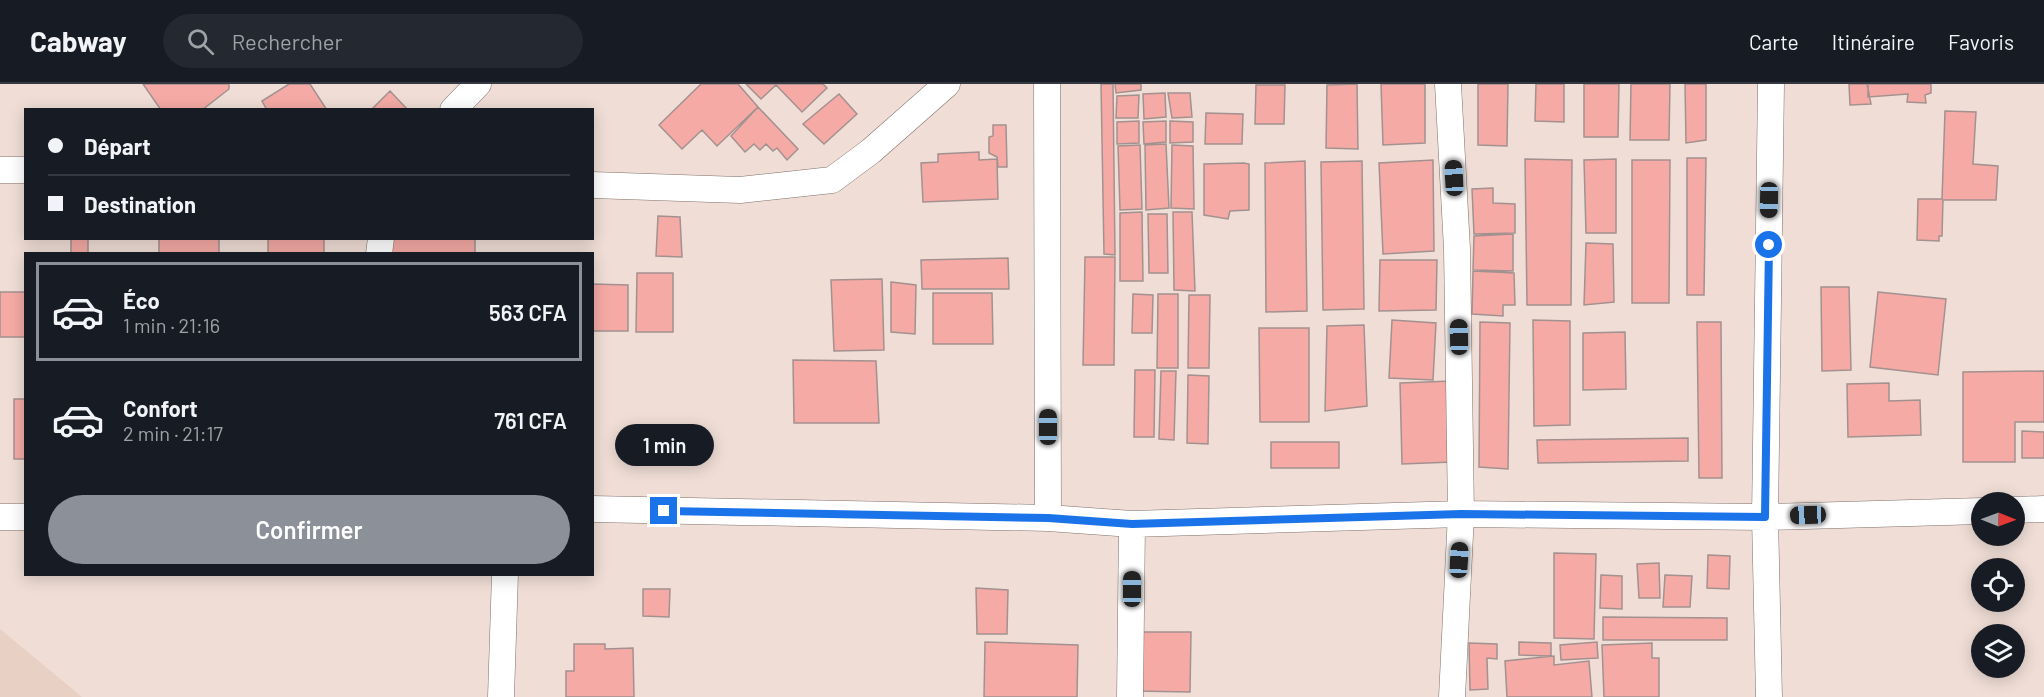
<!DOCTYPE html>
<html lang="fr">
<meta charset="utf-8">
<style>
body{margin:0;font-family:Barlow,sans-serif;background:#242831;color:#f1f3f6;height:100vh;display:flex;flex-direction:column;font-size:22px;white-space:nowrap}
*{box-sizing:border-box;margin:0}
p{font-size:20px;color:#9ea1a6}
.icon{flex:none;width:33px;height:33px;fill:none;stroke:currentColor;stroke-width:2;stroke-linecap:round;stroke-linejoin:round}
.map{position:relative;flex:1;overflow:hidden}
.side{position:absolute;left:24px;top:168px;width:570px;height:324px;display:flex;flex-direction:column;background:#171b24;border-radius:0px;box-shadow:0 3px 15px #0003}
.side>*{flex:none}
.top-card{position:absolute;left:24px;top:24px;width:570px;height:132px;border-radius:0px;box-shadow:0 3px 15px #0003;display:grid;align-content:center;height:132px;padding:0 24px;background:#171b24}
.needle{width:39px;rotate:91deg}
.buttons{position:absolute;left:1971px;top:408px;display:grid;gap:12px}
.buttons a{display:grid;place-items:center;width:54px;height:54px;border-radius:50%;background:#171b24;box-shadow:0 3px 15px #0003;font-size:30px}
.end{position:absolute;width:27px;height:27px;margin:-14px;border:8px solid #1a73e8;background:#fff;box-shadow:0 0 0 3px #fff}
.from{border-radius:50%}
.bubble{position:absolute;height:42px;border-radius:21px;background:#171b24;box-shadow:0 3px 15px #0003;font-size:20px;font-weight:600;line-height:42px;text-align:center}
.car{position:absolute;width:18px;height:36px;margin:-18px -9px;border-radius:8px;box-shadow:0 0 4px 2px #0007;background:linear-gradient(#222 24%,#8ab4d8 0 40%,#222 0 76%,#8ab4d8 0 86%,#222 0)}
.top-card b{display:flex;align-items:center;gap:21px;height:57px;font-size:22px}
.top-card b+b{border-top:2px solid #363941}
.top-card i{width:15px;height:15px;background:#f1f3f6}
ul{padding:10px 0 0;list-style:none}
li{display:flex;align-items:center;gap:18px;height:99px;margin:0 12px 9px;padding:0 12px;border:3px solid transparent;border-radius:0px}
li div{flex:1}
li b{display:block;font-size:22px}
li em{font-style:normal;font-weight:600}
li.on{border-color:#8c9099}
li>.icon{width:54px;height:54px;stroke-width:1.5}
.action{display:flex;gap:12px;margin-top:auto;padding:12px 24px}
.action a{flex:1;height:69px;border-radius:36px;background:#8c9099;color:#fff;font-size:24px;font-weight:600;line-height:69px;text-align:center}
header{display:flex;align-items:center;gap:36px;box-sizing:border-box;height:84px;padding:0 30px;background:#171b24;border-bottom:2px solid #363941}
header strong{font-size:28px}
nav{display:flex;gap:33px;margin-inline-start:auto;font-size:21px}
.search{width:420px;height:54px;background:#242831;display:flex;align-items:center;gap:15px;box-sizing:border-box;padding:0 21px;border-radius:33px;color:#9ea1a6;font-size:22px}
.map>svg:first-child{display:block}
.built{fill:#e8d0c4}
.building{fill:#f5aaa5;stroke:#a39190;stroke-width:1.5}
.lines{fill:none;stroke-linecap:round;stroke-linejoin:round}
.street-casing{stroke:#7f7069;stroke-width:27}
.street{stroke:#fff;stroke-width:26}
.route{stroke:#1a73e8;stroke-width:8}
</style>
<header>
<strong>Cabway</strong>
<div class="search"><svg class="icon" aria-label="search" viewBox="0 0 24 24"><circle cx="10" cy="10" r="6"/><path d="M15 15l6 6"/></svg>Rechercher</div>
<nav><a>Carte</a><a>Itinéraire</a><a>Favoris</a></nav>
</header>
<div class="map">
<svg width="2044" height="613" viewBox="0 0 2044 613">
<rect width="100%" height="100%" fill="#f0ded6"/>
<path class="built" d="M 0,545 L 82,613 L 0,613 Z"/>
<path class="building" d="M 143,0 L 229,0 L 229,5 L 202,26 L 161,26 Z
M 289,0 L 310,0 L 327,26 L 267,26 L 262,17 Z
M 701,0 L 738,0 L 758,23 L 717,62 L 702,46 L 682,65 L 659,41 Z
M 746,0 L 823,0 L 827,4 L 802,28 L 776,1 L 761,15 Z
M 1101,0 L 1113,0 L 1115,171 L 1104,170 Z
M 1115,0 L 1141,0 L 1141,6 L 1116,9 Z
M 1357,0 L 1358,65 L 1326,64 L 1327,1 Z
M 1381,0 L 1425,0 L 1425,59 L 1383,61 Z
M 1478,0 L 1508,0 L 1507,62 L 1478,61 Z
M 1536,0 L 1564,0 L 1564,38 L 1535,37 Z
M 1584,0 L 1619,0 L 1618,53 L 1584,53 Z
M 1631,0 L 1670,0 L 1669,56 L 1630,56 Z
M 1685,0 L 1706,0 L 1706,56 L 1686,59 Z
M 1849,0 L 1867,0 L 1871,20 L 1850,21 Z
M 1868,0 L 1931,0 L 1931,9 L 1925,11 L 1926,19 L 1907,18 L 1908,10 L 1868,13 Z
M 1256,1 L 1285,1 L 1284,40 L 1255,40 Z
M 390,7 L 408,26 L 371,26 Z
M 1165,9 L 1166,33 L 1144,35 L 1143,10 Z
M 1168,9 L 1190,9 L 1192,33 L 1172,34 Z
M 839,10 L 857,30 L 824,60 L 803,40 Z
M 1139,11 L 1138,34 L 1116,34 L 1117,12 Z
M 758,23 L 798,65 L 787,76 L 777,64 L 773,67 L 766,60 L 760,66 L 754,60 L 745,68 L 731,52 Z
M 1945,27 L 1976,28 L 1973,80 L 1998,82 L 1996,116 L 1943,116 L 1942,152 L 1939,152 L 1939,157 L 1917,156 L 1918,115 L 1942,115 Z
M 1206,29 L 1243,30 L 1242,60 L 1205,60 Z
M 1139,37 L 1139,59 L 1117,60 L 1117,38 Z
M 1166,37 L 1166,58 L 1144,60 L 1143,38 Z
M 1170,37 L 1193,38 L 1193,58 L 1170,59 Z
M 993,41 L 1006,41 L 1007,83 L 998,83 L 997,73 L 989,69 L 989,53 L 993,52 Z
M 1166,60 L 1169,124 L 1146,126 L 1145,61 Z
M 1140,61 L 1142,125 L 1120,126 L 1118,62 Z
M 1172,61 L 1193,62 L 1194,125 L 1171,124 Z
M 979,68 L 979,76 L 997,75 L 998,115 L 923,118 L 921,79 L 938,78 L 938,70 Z
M 1687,74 L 1706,74 L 1704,211 L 1687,211 Z
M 1525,75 L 1572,76 L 1571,221 L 1527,221 Z
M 1616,75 L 1616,149 L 1586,149 L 1584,76 Z
M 1433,76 L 1434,167 L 1383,170 L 1379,79 Z
M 1632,76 L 1670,76 L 1669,219 L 1632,219 Z
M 1305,77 L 1307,227 L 1266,228 L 1265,79 Z
M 1362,77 L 1364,225 L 1323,226 L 1321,78 Z
M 1244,79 L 1249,80 L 1249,126 L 1230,127 L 1228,135 L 1204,131 L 1204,80 Z
M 1493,104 L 1493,119 L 1515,120 L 1515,149 L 1474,150 L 1472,105 Z
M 1142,128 L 1143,197 L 1120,197 L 1120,129 Z
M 1173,128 L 1192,128 L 1195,207 L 1174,206 Z
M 1148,130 L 1167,130 L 1168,189 L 1149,189 Z
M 658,132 L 680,133 L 682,173 L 656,172 Z
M 1513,150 L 1513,187 L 1473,186 L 1474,152 Z
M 71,154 L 88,154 L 88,170 L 71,170 Z
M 159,154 L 219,154 L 219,170 L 159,170 Z
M 268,154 L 324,154 L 324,170 L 268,170 Z
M 387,154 L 475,154 L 475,170 L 388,170 Z
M 1586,159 L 1613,160 L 1614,218 L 1584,221 Z
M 1085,173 L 1115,173 L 1114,281 L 1083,281 Z
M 1008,174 L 1009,205 L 922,205 L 921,176 Z
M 1380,176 L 1437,176 L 1436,226 L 1379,227 Z
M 1473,187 L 1514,189 L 1515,221 L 1503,221 L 1503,232 L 1472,230 Z
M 637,189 L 673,189 L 673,248 L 636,248 Z
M 882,195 L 884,266 L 834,267 L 831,196 Z
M 891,198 L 916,201 L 915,250 L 891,248 Z
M 592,200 L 628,201 L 628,247 L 592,247 Z
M 1821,203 L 1849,203 L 1851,286 L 1822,287 Z
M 0,208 L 26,208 L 26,253 L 0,253 Z
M 1878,208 L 1946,215 L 1938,291 L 1870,283 Z
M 933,209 L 992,209 L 993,260 L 933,260 Z
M 1133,210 L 1153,211 L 1152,249 L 1132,249 Z
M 1158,210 L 1178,210 L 1178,284 L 1157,284 Z
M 1189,211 L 1210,211 L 1209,284 L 1188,284 Z
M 1392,236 L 1436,239 L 1433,296 L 1389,294 Z
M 1533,236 L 1570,237 L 1570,341 L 1534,342 Z
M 1480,238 L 1510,239 L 1508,385 L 1479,383 Z
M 1697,238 L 1721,238 L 1722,394 L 1699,394 Z
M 1364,241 L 1367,322 L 1325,327 L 1327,242 Z
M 1259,244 L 1309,244 L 1309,338 L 1260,338 Z
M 1625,248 L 1626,305 L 1583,306 L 1583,249 Z
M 793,276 L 876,277 L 879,339 L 794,339 Z
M 1135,286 L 1155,286 L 1154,353 L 1134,353 Z
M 1161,287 L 1176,287 L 1174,356 L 1159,355 Z
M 2044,287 L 2044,338 L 2015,338 L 2015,378 L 1963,378 L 1963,288 Z
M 1188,291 L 1209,292 L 1208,360 L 1187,359 Z
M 1451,297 L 1452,378 L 1402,380 L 1400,299 Z
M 1889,299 L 1889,317 L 1920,316 L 1921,351 L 1848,353 L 1847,300 Z
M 14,315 L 26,315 L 26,375 L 14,375 Z
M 2022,347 L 2044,348 L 2044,374 L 2022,374 Z
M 1688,354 L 1688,377 L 1538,379 L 1537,356 Z
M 1271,358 L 1339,358 L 1339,384 L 1271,384 Z
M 1554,469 L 1596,470 L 1594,555 L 1554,554 Z
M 1708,471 L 1730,472 L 1729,505 L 1707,504 Z
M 1659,479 L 1660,514 L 1639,514 L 1637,480 Z
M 1601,491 L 1622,492 L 1622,525 L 1600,524 Z
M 1665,491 L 1692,492 L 1690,523 L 1663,523 Z
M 976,504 L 1008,506 L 1007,550 L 977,550 Z
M 643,505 L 670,505 L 669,533 L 643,532 Z
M 1603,533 L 1727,534 L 1727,556 L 1603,556 Z
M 1136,548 L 1191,548 L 1190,608 L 1135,607 Z
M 985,558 L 1078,561 L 1077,613 L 984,613 Z
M 1519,558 L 1551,559 L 1551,572 L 1519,571 Z
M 1597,558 L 1598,574 L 1561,576 L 1560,561 Z
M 1469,559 L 1497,560 L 1497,575 L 1487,574 L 1488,605 L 1470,606 Z
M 1652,559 L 1652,574 L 1659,574 L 1659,613 L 1604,613 L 1602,561 Z
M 574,560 L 605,560 L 605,565 L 633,564 L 634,613 L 566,613 L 566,587 L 574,587 Z
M 1554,572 L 1554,581 L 1589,577 L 1592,613 L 1507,613 L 1505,577 Z"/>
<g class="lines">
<g class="street-casing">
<path id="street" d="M 1047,0 L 1048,434
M 1448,0 L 1457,165 L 1461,430 L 1452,613
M 453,26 L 478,0
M 0,86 L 26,86
M 592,101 L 740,106 L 832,96 L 871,67 L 947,0
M 379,170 L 381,154
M 592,425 L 1048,434 L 1132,440 L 1461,430 L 1765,433 L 1982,427
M 2014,426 L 2044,425
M 0,433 L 26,433
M 501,613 L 505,490
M 1130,613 L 1132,440
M 1769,613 L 1765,433 L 1771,0"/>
</g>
<use href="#street" class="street"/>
</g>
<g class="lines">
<path class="route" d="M 664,427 L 1048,434 L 1132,440 L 1461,430 L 1765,433 L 1769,161"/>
</g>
</svg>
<div class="buttons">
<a><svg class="needle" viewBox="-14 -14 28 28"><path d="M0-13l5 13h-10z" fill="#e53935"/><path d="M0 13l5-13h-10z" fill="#9ea1a6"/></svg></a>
<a><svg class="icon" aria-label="locate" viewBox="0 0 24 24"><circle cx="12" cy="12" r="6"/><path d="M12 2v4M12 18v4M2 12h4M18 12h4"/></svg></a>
<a><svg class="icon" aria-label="layers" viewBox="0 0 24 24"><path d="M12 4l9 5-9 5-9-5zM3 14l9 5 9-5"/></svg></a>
</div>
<i class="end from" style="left:1769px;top:161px"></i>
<i class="end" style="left:664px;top:427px"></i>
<div class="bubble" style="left:615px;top:340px;width:99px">1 min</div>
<i class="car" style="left:1454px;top:94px;rotate:357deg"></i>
<i class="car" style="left:1769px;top:116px;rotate:181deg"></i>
<i class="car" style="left:1459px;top:253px;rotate:359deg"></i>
<i class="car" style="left:1048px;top:343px;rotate:0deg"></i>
<i class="car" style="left:1808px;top:431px;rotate:268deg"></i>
<i class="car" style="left:1459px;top:476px;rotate:3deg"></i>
<i class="car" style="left:1132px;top:505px;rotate:0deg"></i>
<div class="top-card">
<b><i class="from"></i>Départ</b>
<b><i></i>Destination</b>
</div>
<section class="side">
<ul>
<li class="on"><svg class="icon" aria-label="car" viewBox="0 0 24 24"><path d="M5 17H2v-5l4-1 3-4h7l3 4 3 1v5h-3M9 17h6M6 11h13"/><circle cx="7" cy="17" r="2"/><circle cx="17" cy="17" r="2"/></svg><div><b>Éco</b><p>1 min · 21:16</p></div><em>563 CFA</em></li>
<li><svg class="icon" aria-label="car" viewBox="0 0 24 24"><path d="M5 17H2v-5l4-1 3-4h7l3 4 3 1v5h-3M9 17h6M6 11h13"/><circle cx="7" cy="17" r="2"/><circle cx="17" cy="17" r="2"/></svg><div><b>Confort</b><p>2 min · 21:17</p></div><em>761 CFA</em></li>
</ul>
<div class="action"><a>Confirmer</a></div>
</section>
</div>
